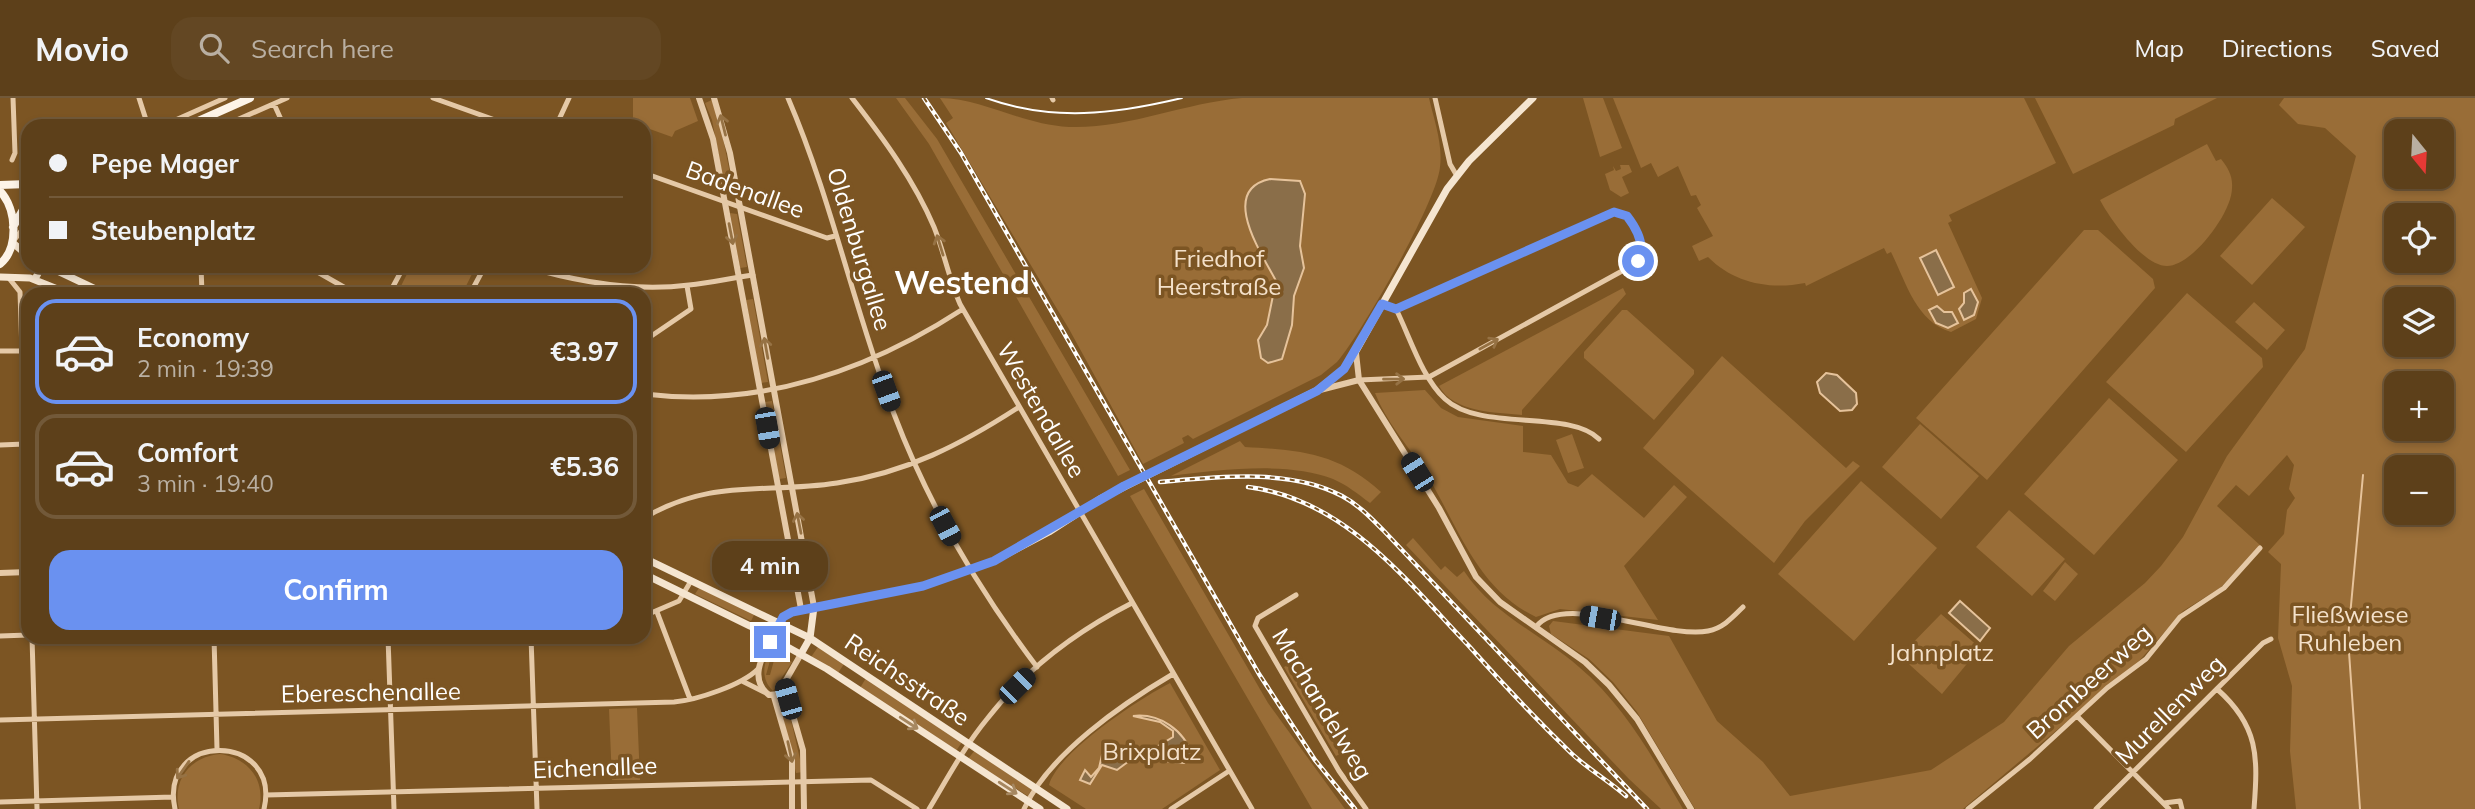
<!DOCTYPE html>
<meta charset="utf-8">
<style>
body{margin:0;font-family:Mulish,sans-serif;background:#634723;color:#f1f3f6;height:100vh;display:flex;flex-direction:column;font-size:26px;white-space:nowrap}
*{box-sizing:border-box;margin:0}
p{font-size:23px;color:#b9afa2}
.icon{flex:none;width:38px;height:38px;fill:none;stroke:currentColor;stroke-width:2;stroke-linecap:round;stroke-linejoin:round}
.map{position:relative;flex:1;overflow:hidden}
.details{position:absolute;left:21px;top:189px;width:630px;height:357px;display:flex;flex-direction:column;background:#5d401a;border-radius:21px;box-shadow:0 4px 10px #0003,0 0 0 2px #725939}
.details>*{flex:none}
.guide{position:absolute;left:21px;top:21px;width:630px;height:154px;border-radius:21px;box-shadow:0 4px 10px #0003,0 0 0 2px #725939;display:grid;align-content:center;height:154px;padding:0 28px;background:#5d401a}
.needle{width:46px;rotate:162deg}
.buttons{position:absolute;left:2384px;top:21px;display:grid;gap:14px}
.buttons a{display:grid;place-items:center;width:70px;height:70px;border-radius:14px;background:#5d401a;box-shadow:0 4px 10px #0003,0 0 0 2px #725939;font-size:35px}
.end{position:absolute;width:32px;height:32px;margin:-16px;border:9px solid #6a91f0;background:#fff;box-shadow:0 0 0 4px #fff}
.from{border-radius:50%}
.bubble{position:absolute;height:49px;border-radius:21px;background:#5d401a;box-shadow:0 4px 10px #0003,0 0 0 2px #725939;font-size:23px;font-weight:700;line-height:49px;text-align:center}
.car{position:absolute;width:21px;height:42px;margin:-21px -10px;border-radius:9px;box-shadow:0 0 5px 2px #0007;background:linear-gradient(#222 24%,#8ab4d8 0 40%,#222 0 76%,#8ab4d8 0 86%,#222 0)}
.guide b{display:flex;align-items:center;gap:24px;height:66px;font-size:26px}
.guide b+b{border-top:2px solid #725939}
.guide i{width:18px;height:18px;background:#f1f3f6}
ul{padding:12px 0 0;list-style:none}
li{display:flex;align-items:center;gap:21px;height:105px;margin:0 14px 10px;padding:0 14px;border:4px solid #725939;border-radius:21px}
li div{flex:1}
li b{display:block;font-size:26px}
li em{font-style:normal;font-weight:700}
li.active{border-color:#6a91f0}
li>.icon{width:63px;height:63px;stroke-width:1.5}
.primary-button{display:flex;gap:14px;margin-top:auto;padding:14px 28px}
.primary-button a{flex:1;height:80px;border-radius:21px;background:#6a91f0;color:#fff;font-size:28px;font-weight:700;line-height:80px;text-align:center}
header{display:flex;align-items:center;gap:42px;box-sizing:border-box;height:98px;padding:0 35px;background:#5d401a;border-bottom:2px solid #725939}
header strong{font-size:33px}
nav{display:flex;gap:38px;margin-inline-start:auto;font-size:24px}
.search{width:490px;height:63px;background:#634723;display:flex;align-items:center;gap:18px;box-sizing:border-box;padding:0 24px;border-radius:21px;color:#b9afa2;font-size:26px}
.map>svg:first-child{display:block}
.green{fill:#996d37;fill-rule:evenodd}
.water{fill:#8a6e49;stroke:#e6c39b;stroke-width:2}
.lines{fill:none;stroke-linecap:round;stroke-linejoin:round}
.stream{stroke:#e6c39b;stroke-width:2}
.minor{stroke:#e5c9a7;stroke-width:5}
.tertiary{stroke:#e5c9a7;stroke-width:6}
.secondary{stroke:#f5e5d0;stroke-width:7}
.primary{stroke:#fdf4e8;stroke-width:8}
.tram{stroke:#fff;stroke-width:2}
.rail-casing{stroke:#fff;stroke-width:4.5}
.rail{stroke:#7c5523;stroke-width:2;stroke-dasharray:5;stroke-linecap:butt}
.oneway{stroke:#967244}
.oneway2{stroke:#a68760}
.route{stroke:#6a91f0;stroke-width:9}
.labels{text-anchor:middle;stroke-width:7;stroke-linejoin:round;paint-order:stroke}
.street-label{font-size:24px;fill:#fff;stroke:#7c5523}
.park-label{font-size:24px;fill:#f4e1ca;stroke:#7c5523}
.district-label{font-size:32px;font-weight:bold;fill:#fff;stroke:#7c5523}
</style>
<header>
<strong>Movio</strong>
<div class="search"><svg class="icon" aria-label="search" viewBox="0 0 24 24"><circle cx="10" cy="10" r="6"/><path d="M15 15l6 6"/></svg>Search here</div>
<nav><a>Map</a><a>Directions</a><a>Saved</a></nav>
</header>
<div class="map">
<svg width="2475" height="711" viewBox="0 0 2475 711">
<rect width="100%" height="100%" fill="#7c5523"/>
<path class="green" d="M 633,0 L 690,0 L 698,23 L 675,33 L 672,39 L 633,25 Z
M 896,0 L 905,0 L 937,41 L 1130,372 L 1118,378 L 929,46 Z
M 940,0 C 982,0 1022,27 1069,29 C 1128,31 1183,5 1242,0 C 1303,0 1367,0 1429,0 C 1434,22 1443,46 1440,69 C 1437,104 1361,236 1337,264 L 1321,277 L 1193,341 L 1188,337 L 1182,340 L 1184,345 L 1143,366 L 1069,231 L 946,25 L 953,20 Z
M 1583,0 L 1603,0 L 1622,50 L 1600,59 Z
M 1613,0 L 2024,0 L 2056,65 L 1949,117 L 1952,123 L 1948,125 L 1982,200 L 1976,221 L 1951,234 C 1916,224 1906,184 1891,154 L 1887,156 L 1884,150 L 1806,188 L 1805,185 C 1769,192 1734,185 1708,159 L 1699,163 L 1692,148 L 1713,138 L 1697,110 L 1701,107 L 1696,97 L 1691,98 L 1678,68 L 1658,79 L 1651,65 L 1641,70 Z
M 2035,0 L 2217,0 L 2175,21 L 2174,27 L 2073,76 Z
M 2284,0 L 2475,0 L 2475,711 L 2296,711 L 2290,653 L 2292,588 L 2278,540 L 2281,466 L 2268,454 L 2284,436 L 2287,412 L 2295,400 L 2289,391 L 2294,367 L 2287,357 L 2249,398 L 2236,387 L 2217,408 L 2261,448 L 2220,490 L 2183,513 L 2140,562 L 1963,711 L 1695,711 L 1637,614 L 1613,584 L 1589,561 L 1551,536 L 1549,528 L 1553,523 L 1669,538 L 1717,623 L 1763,664 L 1790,698 L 1931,672 L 2004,624 L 2069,548 L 2145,485 L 2161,468 L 2183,439 L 2227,358 L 2305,251 L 2356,58 L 2325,30 L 2298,26 L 2279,7 ZM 2396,33 L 2441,33 L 2441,79 L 2396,79 ZM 2396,117 L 2441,117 L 2441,163 L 2396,163 ZM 2396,201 L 2441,201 L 2441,247 L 2396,247 ZM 2396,285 L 2441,285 L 2441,331 L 2396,331 ZM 2396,369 L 2441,369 L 2441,415 L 2396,415 Z
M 712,2 L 719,20 L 734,96 L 726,96 L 712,22 L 705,5 Z
M 2207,46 L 2216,63 L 2221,61 C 2228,70 2233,78 2232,90 C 2232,115 2192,168 2167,168 C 2143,168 2110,121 2100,102 Z
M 1620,67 L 1629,67 L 1632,74 L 1622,79 L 1629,95 L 1621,99 L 1610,92 L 1605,76 L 1614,72 L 1613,68 L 1616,73 L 1621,71 Z
M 2272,100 L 2305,129 L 2252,187 L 2220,158 Z
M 730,115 L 737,116 L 747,169 L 740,170 Z
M 2084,132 L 2098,132 L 2153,181 L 2155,190 L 1987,382 L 1916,320 Z
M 411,168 L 476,168 L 462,196 L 397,196 Z
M 1623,190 L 1626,196 L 1522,312 L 1522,317 C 1495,314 1454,315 1439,288 Z
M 2187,195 L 2262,260 L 2263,269 L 2186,354 L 2106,284 Z
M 753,201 L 768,284 L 761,285 L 746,202 Z
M 2254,204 L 2285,232 L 2267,252 L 2235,224 Z
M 1622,212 L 1627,212 L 1694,272 L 1694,276 L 1654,322 L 1584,260 L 1584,254 Z
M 1722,258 L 1846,370 L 1853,363 L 1860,368 L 1805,423 L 1774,465 L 1643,350 Z
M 1425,292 L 1441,310 L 1458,319 L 1523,328 L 1523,354 L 1551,357 L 1568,385 L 1578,389 L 1592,376 L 1644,420 L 1674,387 L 1687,399 L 1624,468 L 1658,522 L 1560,511 L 1536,519 C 1476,491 1457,425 1424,372 C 1408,348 1385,322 1375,295 Z
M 2109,300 L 2178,362 L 2094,457 L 2024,396 Z
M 772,303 L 786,380 L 779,381 L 765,304 Z
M 1920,326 L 1979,378 L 1941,421 L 1882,369 Z
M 1572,336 L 1584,370 L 1568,375 L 1556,342 Z
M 1240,343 L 1245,349 C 1301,352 1338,355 1381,394 L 1370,405 C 1358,396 1347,387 1333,381 C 1288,363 1219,372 1171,378 Z
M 1861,383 L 1937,450 L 1854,543 L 1778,476 Z
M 1144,391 L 1268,605 L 1345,711 L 1312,711 L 1130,398 Z
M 2009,412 L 2065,461 L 2032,498 L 1976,449 Z
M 1413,440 L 1441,472 L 1445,468 L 1457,479 L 1464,473 C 1493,517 1540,535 1579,569 C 1625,608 1653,660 1683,711 L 1661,711 L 1629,681 L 1406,447 Z
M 2065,464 L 2078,476 L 2055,503 L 2043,493 Z
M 699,490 L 754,517 L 751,523 L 695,496 Z
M 1941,516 L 1980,550 L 1942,596 L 1900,558 Z
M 818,549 L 844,566 L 838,575 L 811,559 Z
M 776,555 L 792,564 L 773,593 C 763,584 762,570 768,558 L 771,559 L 766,577 L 770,577 Z
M 1288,567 L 1340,656 L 1336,658 L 1284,569 Z
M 866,580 L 962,644 L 956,653 L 860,590 Z
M 1170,585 L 1220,672 L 1162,711 L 1086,711 L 1049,687 C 1058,654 1139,601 1170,585 Z
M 787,605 L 803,674 L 796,675 L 780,607 Z
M 637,610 L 640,682 L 612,682 L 609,611 Z
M 975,652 L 1032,691 L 1028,698 L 968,661 Z
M 220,656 C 248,660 266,682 259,711 L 179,711 C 172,682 190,659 220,656 Z"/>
<path class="water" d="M 1270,81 L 1300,83 L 1305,96 L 1300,148 L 1304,170 L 1294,198 L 1292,227 L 1282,261 L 1268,265 L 1261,260 L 1258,242 L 1267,227 L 1276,183 C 1262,156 1218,92 1270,81 Z
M 1936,152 L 1954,189 L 1938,197 L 1920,160 Z
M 1971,191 L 1978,204 L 1974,217 L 1964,222 L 1959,211 L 1964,205 L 1964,195 Z
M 1937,208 L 1944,214 L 1952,214 L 1958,225 L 1948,230 L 1936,225 L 1929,212 Z
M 1826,275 L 1837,277 L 1856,295 L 1857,306 L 1852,312 L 1840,313 L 1820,295 L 1817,284 Z
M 1960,503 L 1990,530 L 1980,543 L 1949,515 Z
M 1133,618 C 1159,615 1185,632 1192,658 L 1184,665 L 1133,660 L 1117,672 L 1102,667 L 1090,686 L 1080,682 L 1085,672 L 1091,679 L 1099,670 L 1102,657 L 1124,655 L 1130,660 L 1143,657 L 1173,639 L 1173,633 L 1160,624 Z"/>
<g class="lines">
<path class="stream" d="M 2360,711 L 2348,540 L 2363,377"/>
<path class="minor" d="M 139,0 L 148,28
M 433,0 L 512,28
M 788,0 C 832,102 854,212 894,316 C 929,408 978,491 1037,569
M 852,0 C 883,40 914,82 934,129 C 944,154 949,181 960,206 L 1252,711
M 1052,0 L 1053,2
M 1435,0 L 1450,66 L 1457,78
M 274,6 L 284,28
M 162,28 L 225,0
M 223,28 L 287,0
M 556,28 L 569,0
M 12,62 L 15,55 L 13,0
M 644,75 L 827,140 L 835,138
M 15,141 L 28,124
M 201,168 L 202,196
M 307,168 L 356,196
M 524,168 C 577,184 633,194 689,187 C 710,185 731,180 753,177
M 8,179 L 20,194 L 28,435
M 389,196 L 404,168
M 470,196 L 485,168
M 1382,206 L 1396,211 C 1410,239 1422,280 1445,301 C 1480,334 1569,311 1599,341
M 644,243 L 691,211 L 687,188
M 0,253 L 22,253
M 1359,282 L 1429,279 L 1633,167 L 1642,155 L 1641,144 L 1627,118 L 1614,114 L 1396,211
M 644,296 C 760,310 866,274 963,211
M 0,347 L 25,346
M 644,420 C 711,380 765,396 837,385 C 906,375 962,346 1019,309
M 1296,497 L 1258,520 L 1255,528 L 1339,673 L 1366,711
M 657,514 L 690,601
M 644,518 L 679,503 L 691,483
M 1536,529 C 1563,493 1665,542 1708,533 C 1723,530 1732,520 1743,509
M 0,538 L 28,537
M 32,539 L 37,711
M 214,539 L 217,651
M 388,539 L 394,711
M 531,539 L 537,711
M 742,583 L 764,594
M 2217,591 C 2259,628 2258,659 2254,711
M 2077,618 L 2169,711
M 0,622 L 674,604 C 697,602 742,587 758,571
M 266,697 L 871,682 L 917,711
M 0,704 L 173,699
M 2164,705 L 2180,703 L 2182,711
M 175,711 C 158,632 282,634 264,711
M 929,711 C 947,681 964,649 987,621 C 1025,572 1077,533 1132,505
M 1024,711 C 1049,656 1122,606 1173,576
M 1171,711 L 1229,673
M 1968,711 L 2030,661 L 2107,590 L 2146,561 L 2180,519 L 2224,490 L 2260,450
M 2096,711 L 2263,545 L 2271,541"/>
<path class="tertiary" d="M 699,0 L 713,41 L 801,511
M 714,0 L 730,55 L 814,509
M 1356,255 L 1359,282 L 1439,410 L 1476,479 L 1500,504 L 1585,564 L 1609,587 L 1637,621 L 1691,711
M 1320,292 L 1359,282
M 0,475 L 28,474
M 772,540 C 763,557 748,581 769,597 L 778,596 L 801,556
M 784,586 L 803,652 L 804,711
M 774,599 L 792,661 L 792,711"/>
<path class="secondary" d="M 13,145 L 28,158
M 47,168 L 106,196
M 0,179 L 30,180 L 70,196
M 35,181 L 42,168
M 644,460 L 810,540 L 1067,711
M 644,476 L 750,528 L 827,571 L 1040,711
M 772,540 L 783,519 L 792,514 L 923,488 L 994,463 L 1049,434 L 1100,401 L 1316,293 L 1344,271 L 1356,253 L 1447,91 L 1469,63 L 1533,0
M 801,556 L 810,540 L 814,509"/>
<path class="primary" d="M 187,28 L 250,0
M 0,87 L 28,86
M 0,93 C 17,111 19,150 0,166
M 13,129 L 28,103"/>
<path class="tram" d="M 986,0 C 1053,24 1115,16 1182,0"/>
<g class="rail-casing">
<path id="rail" d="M 924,0 L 961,55 L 1259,576 L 1315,662 L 1355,711
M 1160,384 C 1217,379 1290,370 1342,398 C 1359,407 1371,420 1384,433 L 1647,711
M 1248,389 C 1344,401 1405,481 1468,547 C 1501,584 1536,621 1571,655 C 1588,671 1609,683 1626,698"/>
</g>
<use href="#rail" class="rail"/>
</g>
<defs><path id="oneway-shaft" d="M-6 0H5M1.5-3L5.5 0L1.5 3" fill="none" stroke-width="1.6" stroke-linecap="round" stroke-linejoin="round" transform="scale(1.75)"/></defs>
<g class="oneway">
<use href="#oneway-shaft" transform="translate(723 27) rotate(-104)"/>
<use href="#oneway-shaft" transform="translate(731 136) rotate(79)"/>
<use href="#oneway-shaft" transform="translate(940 147) rotate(-107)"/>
<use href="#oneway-shaft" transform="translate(1489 246) rotate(-29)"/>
<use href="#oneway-shaft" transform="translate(766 250) rotate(-100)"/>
<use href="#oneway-shaft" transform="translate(1394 281) rotate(-1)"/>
<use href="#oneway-shaft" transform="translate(799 425) rotate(-101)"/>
<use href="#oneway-shaft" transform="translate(790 654) rotate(78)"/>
<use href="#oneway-shaft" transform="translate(183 672) rotate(125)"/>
</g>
<g class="oneway2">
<use href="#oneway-shaft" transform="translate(909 625) rotate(33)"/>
<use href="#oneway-shaft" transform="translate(1008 690) rotate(33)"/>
</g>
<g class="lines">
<path class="route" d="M 770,544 L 783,519 L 792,514 L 923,488 L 994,463 L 1124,388 L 1317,293 L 1344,271 L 1382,206 L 1396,211 L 1614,114 L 1627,118 C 1637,131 1646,148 1638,163"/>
</g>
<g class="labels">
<g class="street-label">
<text transform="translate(745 92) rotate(20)" y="8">Badenallee</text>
<text transform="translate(859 151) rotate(73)" y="8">Oldenburgallee</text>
<text transform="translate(1041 312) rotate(60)" y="8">Westendallee</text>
<text transform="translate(907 582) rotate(34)" y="8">Reichsstraße</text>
<text transform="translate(2089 584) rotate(-42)" y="8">Brombeerweg</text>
<text transform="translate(371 595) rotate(-1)" y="8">Ebereschenallee</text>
<text transform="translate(1322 606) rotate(59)" y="8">Machandelweg</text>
<text transform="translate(2170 612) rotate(-45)" y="8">Murellenweg</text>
<text transform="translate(595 670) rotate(-2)" y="8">Eichenallee</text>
</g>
<g class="park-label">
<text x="1219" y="169">Friedhof<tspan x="1219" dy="28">Heerstraße</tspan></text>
<text x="2350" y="525">Fließwiese<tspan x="2350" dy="28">Ruhleben</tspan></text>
<text x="1941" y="563">Jahnplatz</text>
<text x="1152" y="662">Brixplatz</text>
</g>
<g class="district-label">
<text x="962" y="196">Westend</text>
</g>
</g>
</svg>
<div class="buttons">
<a><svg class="needle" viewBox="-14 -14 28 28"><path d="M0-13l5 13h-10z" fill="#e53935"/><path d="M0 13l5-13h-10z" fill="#b9afa2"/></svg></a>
<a><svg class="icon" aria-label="locate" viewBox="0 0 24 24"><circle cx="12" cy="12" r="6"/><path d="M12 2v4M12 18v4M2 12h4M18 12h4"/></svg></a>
<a><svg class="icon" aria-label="layers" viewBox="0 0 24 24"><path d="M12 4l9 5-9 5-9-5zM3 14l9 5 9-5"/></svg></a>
<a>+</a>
<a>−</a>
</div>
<i class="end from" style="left:1638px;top:163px"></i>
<i class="end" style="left:770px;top:544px"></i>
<div class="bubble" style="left:712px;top:443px;width:116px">4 min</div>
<i class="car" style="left:886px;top:293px;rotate:160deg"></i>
<i class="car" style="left:767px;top:330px;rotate:170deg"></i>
<i class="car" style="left:1417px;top:374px;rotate:328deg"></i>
<i class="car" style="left:945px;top:428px;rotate:152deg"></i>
<i class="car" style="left:1600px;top:520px;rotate:280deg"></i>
<i class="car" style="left:1017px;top:588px;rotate:45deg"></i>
<i class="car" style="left:788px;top:601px;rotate:344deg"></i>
<div class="guide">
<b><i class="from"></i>Pepe Mager</b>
<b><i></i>Steubenplatz</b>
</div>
<section class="details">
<ul>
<li class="active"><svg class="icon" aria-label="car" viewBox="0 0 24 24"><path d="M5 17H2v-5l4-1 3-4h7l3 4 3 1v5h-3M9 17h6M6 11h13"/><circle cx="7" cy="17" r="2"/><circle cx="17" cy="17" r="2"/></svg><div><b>Economy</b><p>2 min · 19:39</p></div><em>€3.97</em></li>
<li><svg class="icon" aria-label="car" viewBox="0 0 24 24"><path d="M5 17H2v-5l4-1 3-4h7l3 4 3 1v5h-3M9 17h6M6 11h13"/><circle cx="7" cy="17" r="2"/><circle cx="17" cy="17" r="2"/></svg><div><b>Comfort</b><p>3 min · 19:40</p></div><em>€5.36</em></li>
</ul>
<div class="primary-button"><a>Confirm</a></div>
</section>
</div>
